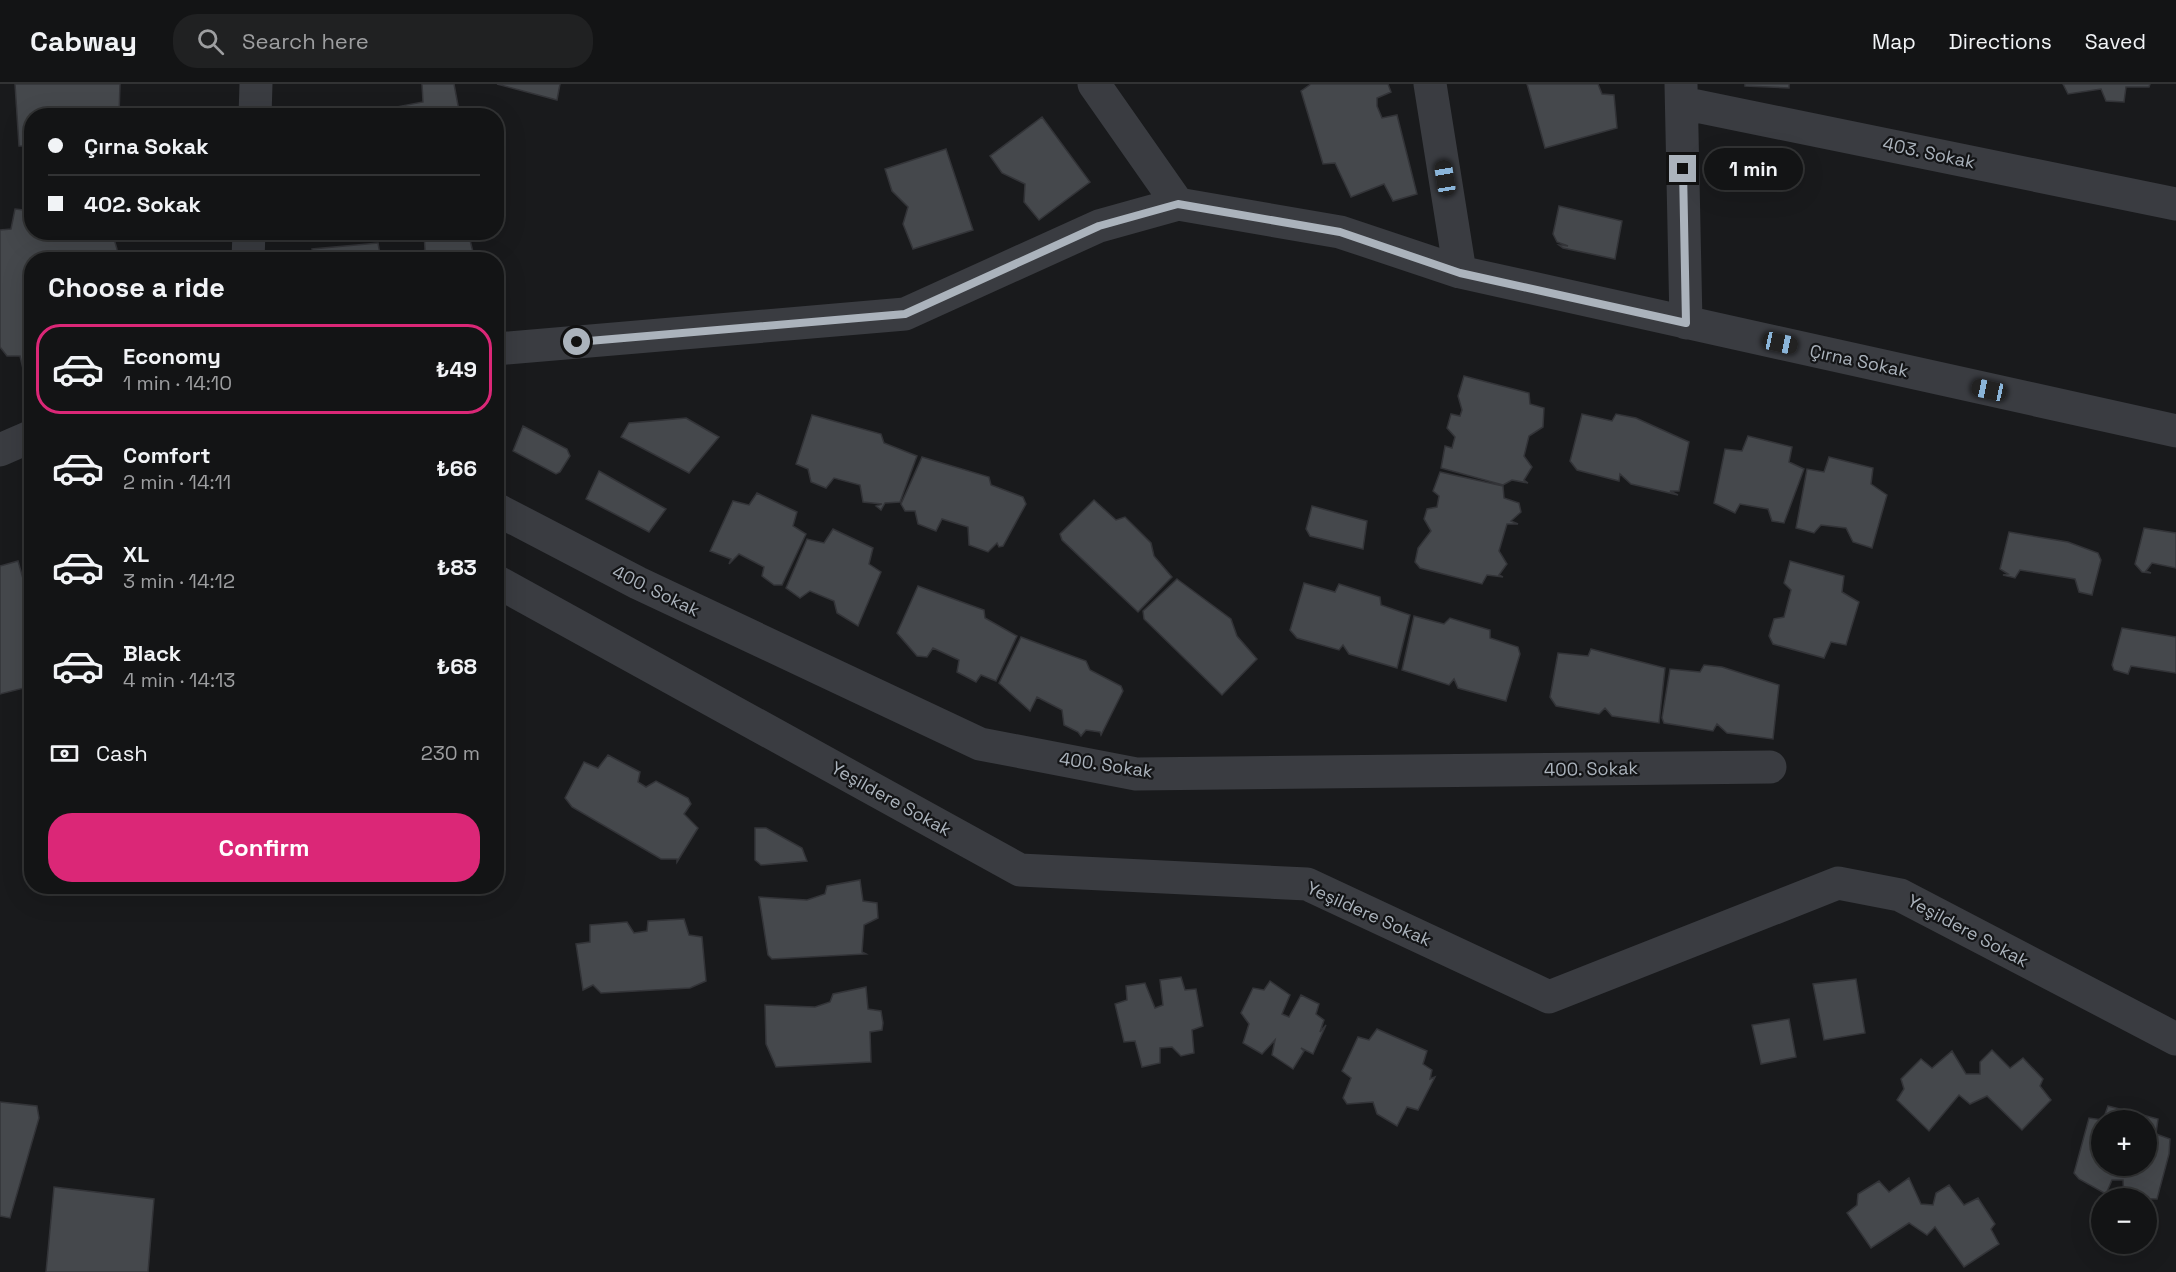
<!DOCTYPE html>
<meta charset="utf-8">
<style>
body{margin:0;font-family:"Space Grotesk",sans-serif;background:#202122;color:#f1f3f6;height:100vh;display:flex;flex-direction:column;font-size:22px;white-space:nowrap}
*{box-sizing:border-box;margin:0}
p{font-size:20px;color:#9d9ea0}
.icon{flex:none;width:33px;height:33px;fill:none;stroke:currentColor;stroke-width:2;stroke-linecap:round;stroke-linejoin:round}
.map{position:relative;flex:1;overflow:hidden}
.details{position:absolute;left:24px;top:168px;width:480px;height:642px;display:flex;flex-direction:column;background:#131415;border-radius:24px;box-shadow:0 6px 24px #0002,0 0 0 2px #323334}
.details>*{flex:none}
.top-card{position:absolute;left:24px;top:24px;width:480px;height:132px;border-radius:24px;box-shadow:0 6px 24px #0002,0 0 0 2px #323334;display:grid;align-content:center;height:132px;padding:0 24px;background:#131415}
.buttons{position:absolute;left:2091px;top:1026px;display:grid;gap:12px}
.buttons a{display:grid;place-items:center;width:66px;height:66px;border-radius:50%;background:#131415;box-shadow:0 6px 24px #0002,0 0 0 2px #323334;font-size:30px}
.end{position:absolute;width:27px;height:27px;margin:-14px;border:8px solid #abb3bc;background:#111;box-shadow:0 0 0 3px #111}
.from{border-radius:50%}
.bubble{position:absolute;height:42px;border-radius:21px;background:#131415;box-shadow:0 6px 24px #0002,0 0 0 2px #323334;font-size:20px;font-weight:700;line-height:42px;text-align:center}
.car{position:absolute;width:18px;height:36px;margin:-18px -9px;border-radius:8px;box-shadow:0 0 4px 2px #0007;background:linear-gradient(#222 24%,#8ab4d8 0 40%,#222 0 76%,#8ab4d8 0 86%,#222 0)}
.top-card b{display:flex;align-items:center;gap:21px;height:57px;font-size:22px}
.top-card b+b{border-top:2px solid #323334}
.top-card i{width:15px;height:15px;background:#f1f3f6}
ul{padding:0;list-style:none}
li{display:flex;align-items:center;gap:18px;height:90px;margin:0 12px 9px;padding:0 12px;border:3px solid transparent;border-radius:24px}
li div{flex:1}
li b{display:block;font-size:22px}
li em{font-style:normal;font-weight:700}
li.current{border-color:#db2777}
li>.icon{width:54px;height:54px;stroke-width:1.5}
h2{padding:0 24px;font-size:27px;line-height:72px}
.pay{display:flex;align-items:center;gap:15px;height:66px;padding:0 24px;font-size:22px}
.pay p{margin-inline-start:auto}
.action{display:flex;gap:12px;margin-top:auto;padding:12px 24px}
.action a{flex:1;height:69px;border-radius:24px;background:#db2777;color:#fff;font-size:24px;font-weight:700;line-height:69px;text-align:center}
header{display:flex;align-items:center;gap:36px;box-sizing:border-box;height:84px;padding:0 30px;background:#131415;border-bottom:2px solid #323334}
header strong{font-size:28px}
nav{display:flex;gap:33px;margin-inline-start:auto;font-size:21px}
.search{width:420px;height:54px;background:#202122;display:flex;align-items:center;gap:15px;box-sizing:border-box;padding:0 21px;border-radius:24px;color:#9d9ea0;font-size:22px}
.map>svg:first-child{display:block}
.building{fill:#45484c;stroke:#333438;stroke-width:1.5;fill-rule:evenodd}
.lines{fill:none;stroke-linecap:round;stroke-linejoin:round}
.minor{stroke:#3a3c41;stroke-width:33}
.route{stroke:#abb3bc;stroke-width:8}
.labels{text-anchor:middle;stroke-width:4.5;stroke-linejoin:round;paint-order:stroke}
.street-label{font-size:18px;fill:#abb3bc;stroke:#141517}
</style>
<header>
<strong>Cabway</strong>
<div class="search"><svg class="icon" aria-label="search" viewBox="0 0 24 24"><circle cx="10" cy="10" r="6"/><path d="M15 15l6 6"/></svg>Search here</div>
<nav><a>Map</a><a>Directions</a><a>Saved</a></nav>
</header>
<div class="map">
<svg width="2176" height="1188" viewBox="0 0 2176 1188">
<rect width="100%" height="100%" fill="#191a1c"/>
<path class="building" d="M 15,0 L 120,0 L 119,32 L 32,32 L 32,62 L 19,62 Z
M 422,0 L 454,0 L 460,32 L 391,32 L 391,24 L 423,18 Z
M 497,0 L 560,0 L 557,16 Z
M 1311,0 L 1388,0 L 1391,8 L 1377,14 L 1377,22 L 1382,34 L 1397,31 L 1417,110 L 1393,117 L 1384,100 L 1351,113 L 1335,79 L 1323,80 L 1301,7 Z
M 1527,0 L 1598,0 L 1602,10 L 1614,11 L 1617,44 L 1545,64 Z
M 1745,0 L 1789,0 L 1789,4 L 1745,2 Z
M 2063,0 L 2150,0 L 2149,3 L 2126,3 L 2124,18 L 2106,17 L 2101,5 L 2068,10 Z
M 1042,33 L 1090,98 L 1039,136 L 1024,118 L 1025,100 L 1002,89 L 990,72 Z
M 946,65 L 973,146 L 913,165 L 903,140 L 908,123 L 892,107 L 885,85 Z
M 1559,122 L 1622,137 L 1615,175 L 1563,164 L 1559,161 L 1568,162 L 1557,158 L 1553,150 Z
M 15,125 L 32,127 L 32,148 L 101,148 L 101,152 L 114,155 L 117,165 L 116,176 L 32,176 L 32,290 L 24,289 L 20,272 L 7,272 L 0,263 L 0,146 L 11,145 Z
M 424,148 L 468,148 L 475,176 L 418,176 L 418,170 L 425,166 Z
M 378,159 L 381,176 L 314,176 L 312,165 Z
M 1464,292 L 1529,309 L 1530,320 L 1544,324 L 1543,343 L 1529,352 L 1524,372 L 1532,383 L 1524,396 L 1528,399 L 1512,396 L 1503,401 L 1441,384 L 1445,362 L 1452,364 L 1455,353 L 1447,344 L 1451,330 L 1460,332 L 1462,326 L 1458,312 Z
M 1582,330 L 1612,337 L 1616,330 L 1636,334 L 1689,358 L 1679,407 L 1670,407 L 1678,411 L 1631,400 L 1620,390 L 1619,397 L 1577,386 L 1570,377 Z
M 812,331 L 881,350 L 884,359 L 917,372 L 900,418 L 885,419 L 881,426 L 876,422 L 882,420 L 863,418 L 860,401 L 834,394 L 826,404 L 811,398 L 808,385 L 796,380 Z
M 686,334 L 719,353 L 689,389 L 621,353 L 629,339 Z
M 523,342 L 567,365 L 570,372 L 560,388 L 556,390 L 513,367 Z
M 1748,352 L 1792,363 L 1789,378 L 1804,385 L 1784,439 L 1772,437 L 1768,425 L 1740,420 L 1735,429 L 1714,419 L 1725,365 L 1742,367 Z
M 922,373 L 989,393 L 991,401 L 1023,413 L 1026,420 L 1003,462 L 999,463 L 997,459 L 988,468 L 969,461 L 968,443 L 942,435 L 936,447 L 918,440 L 915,427 L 905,427 L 901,420 Z
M 1829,373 L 1873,384 L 1871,400 L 1887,411 L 1872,464 L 1853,458 L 1846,444 L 1821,441 L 1814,449 L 1796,444 L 1807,385 L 1824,388 Z
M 599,387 L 666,425 L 649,448 L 586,415 Z
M 1440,388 L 1503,402 L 1504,414 L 1519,419 L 1521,428 L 1511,437 L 1518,440 L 1507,440 L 1499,467 L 1507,480 L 1499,491 L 1503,493 L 1487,491 L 1482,500 L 1420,484 L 1415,478 L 1418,464 L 1431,447 L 1424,435 L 1427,425 L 1437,423 L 1439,412 L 1433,407 Z
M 757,409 L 797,428 L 793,442 L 806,450 L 782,501 L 774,501 L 762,492 L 764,483 L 739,470 L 729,480 L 731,475 L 710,467 L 733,417 L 749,421 Z
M 1094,416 L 1116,436 L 1125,433 L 1151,459 L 1154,472 L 1172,493 L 1138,528 L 1062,456 L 1060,450 Z
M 1312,422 L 1367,437 L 1363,465 L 1310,452 L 1306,445 Z
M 2144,444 L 2176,449 L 2176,484 L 2152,479 L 2146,487 L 2151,489 L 2142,488 L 2135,480 Z
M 833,445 L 873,464 L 869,480 L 881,488 L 858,542 L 837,529 L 834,517 L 810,507 L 800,514 L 786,504 L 807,455 L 824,459 Z
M 2009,448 L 2068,458 L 2098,469 L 2101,476 L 2092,511 L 2079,508 L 2075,495 L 2020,486 L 2015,494 L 2003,491 L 2008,490 L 2000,485 Z
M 18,477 L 32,526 L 32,602 L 0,610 L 0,482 Z
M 1790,477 L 1844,492 L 1842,508 L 1859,518 L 1846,561 L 1831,558 L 1824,574 L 1773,560 L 1769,552 L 1774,535 L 1784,533 L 1791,506 L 1784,499 Z
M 1177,495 L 1231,535 L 1237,552 L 1257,575 L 1222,611 L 1144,535 L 1143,527 Z
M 1304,499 L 1335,508 L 1339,500 L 1380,513 L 1381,521 L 1410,531 L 1397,584 L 1349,570 L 1343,561 L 1339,566 L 1297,554 L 1290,546 Z
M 918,502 L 984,526 L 985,534 L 1017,552 L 996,597 L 981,591 L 976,598 L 957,588 L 959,576 L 933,564 L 927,573 L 917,572 L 897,549 Z
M 1414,532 L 1444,540 L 1450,534 L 1490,546 L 1490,554 L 1518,563 L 1520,570 L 1506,617 L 1458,604 L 1454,595 L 1449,601 L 1402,586 Z
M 2122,544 L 2176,553 L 2176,589 L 2131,582 L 2128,590 L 2114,586 L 2112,581 Z
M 1021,553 L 1086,577 L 1090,586 L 1121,602 L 1123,607 L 1101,651 L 1100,648 L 1086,646 L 1081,652 L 1078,648 L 1064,641 L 1062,626 L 1037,613 L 1030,627 L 999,599 Z
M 1591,565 L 1665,584 L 1659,639 L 1612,632 L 1605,624 L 1599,630 L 1556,622 L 1550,613 L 1558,569 L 1588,572 Z
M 1704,581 L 1722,583 L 1779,601 L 1773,655 L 1727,649 L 1717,640 L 1713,647 L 1664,639 L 1662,634 L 1670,585 L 1700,588 Z
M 608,671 L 640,688 L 638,698 L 646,703 L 656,697 L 688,714 L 691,720 L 684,730 L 698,744 L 677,778 L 677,775 L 661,775 L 572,723 L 565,714 L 584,678 L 598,684 Z
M 755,744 L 766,744 L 802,764 L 807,777 L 761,781 L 755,776 Z
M 860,796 L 863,817 L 877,819 L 878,834 L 864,841 L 862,868 L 866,870 L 772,875 L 768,871 L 759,813 L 807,816 L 825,810 L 827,802 Z
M 684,835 L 689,851 L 702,853 L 706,897 L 690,904 L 601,909 L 593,901 L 583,906 L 576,860 L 590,858 L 590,841 L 627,838 L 634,849 L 647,847 L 648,837 Z
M 1181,893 L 1185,906 L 1196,905 L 1203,942 L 1192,946 L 1194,969 L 1181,972 L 1172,963 L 1160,964 L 1160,979 L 1142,983 L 1135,957 L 1124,958 L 1115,920 L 1127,916 L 1126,902 L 1145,899 L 1155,924 L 1163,921 L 1160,896 Z
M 1856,895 L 1865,949 L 1824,956 L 1813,900 Z
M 1270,897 L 1290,911 L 1282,930 L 1289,933 L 1301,911 L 1319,920 L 1316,930 L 1324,936 L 1320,948 L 1326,941 L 1313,970 L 1301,964 L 1304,967 L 1293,985 L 1272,971 L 1275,956 L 1262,970 L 1243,959 L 1249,940 L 1241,929 L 1253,904 L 1264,906 Z
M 866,903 L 868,925 L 881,927 L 883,939 L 882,946 L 870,948 L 871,978 L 776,983 L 766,960 L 765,921 L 815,923 L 830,918 L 833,910 Z
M 1789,935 L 1796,973 L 1761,980 L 1752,941 Z
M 1377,945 L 1427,967 L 1423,980 L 1432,986 L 1430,995 L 1435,993 L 1418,1026 L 1407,1023 L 1397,1042 L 1377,1030 L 1373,1018 L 1347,1020 L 1343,1014 L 1351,994 L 1342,987 L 1358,953 L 1369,956 Z
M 1992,966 L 2010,984 L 2023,974 L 2043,995 L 2040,1002 L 2051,1016 L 2022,1046 L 1987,1012 L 1970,1020 L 1959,1011 L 1929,1047 L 1897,1016 L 1904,1005 L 1901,995 L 1921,975 L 1932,984 L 1952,967 L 1966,990 L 1980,990 L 1980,978 Z
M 0,1018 L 37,1022 L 39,1034 L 10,1134 L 0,1132 Z
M 2108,1022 L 2158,1035 L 2156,1050 L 2170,1055 L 2169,1070 L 2157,1115 L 2124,1114 L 2123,1096 L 2112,1096 L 2106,1110 L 2079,1095 L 2074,1089 L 2089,1034 L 2103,1036 ZM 2102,1036 L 2146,1036 L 2146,1082 L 2102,1082 Z
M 1909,1094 L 1921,1120 L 1933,1121 L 1936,1109 L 1949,1101 L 1964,1121 L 1978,1114 L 1995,1140 L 1991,1145 L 1999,1160 L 1964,1183 L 1935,1143 L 1927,1151 L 1909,1139 L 1871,1164 L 1847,1129 L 1857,1121 L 1858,1110 L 1879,1097 L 1889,1108 Z
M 54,1103 L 154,1115 L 148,1188 L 46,1188 Z"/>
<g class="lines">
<path class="minor" d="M 1094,0 L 1178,120
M 1430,0 L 1460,188
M 1681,0 L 1686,239
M 1682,19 L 2176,120
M 255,32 L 256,0
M 248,176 L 249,148
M 496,265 L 905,230 L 1099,142 L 1178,120 L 1340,148 L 1460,188 L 2176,347
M 0,366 L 32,352
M 496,425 L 638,499 L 980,660 L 1136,690 L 1770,683
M 496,497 L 1020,786 L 1307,800 L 1549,913 L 1838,799 L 1900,811 L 2176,955"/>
</g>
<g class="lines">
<path class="route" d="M 577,258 L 905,230 L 1099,142 L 1178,120 L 1340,148 L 1460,189 L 1686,239 L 1683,85"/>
</g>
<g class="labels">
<g class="street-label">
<text transform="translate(1929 69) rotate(12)" y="6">403. Sokak</text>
<text transform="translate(1859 277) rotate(12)" y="6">Çırna Sokak</text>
<text transform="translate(656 507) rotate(26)" y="6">400. Sokak</text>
<text transform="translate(1106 681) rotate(8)" y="6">400. Sokak</text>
<text transform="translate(1591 685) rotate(-1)" y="6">400. Sokak</text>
<text transform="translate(891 715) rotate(29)" y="6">Yeşildere Sokak</text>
<text transform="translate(1369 830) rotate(24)" y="6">Yeşildere Sokak</text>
<text transform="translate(1968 847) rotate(28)" y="6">Yeşildere Sokak</text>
</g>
</g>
</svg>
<div class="buttons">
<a>+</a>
<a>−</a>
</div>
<i class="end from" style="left:577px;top:258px"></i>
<i class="end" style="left:1683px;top:85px"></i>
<div class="bubble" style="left:1704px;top:64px;width:99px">1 min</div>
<i class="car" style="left:1445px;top:94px;rotate:351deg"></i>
<i class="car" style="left:1780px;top:259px;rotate:102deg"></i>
<i class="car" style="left:1989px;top:306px;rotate:282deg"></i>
<div class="top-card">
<b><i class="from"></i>Çırna Sokak</b>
<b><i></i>402. Sokak</b>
</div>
<section class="details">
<h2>Choose a ride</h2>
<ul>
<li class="current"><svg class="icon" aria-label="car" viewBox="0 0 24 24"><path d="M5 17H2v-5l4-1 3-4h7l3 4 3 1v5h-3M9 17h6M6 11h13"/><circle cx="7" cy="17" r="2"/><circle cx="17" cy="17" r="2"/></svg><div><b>Economy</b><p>1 min · 14:10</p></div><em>₺49</em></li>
<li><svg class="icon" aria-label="car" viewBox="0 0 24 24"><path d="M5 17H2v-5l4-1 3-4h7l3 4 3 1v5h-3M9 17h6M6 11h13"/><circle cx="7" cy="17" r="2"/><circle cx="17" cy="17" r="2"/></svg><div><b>Comfort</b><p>2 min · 14:11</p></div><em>₺66</em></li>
<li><svg class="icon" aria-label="car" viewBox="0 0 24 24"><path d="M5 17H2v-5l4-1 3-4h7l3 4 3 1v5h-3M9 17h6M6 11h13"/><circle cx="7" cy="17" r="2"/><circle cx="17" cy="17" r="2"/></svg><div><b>XL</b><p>3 min · 14:12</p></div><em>₺83</em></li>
<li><svg class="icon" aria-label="car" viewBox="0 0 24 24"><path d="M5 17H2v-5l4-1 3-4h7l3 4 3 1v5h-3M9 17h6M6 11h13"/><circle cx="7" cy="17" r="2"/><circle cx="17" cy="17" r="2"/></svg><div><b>Black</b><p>4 min · 14:13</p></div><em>₺68</em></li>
</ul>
<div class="pay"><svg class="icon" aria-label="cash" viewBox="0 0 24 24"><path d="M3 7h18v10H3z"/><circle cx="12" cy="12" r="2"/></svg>Cash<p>230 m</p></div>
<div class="action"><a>Confirm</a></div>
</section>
</div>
